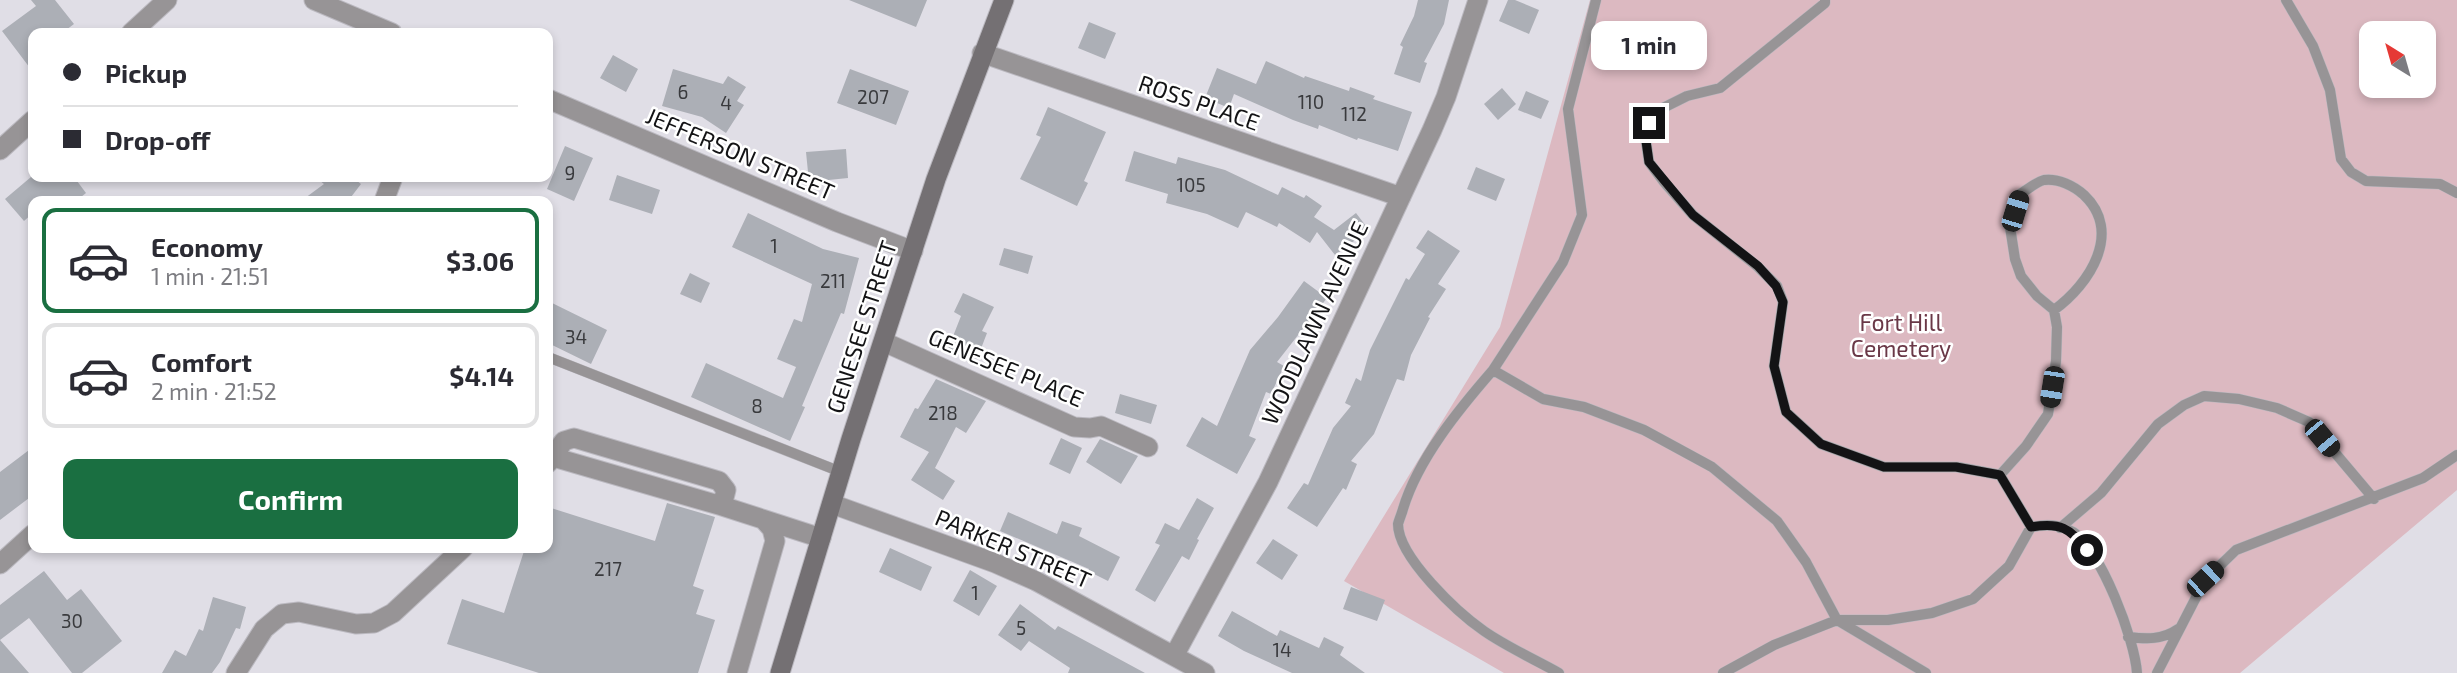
<!DOCTYPE html>
<meta charset="utf-8">
<style>
body{margin:0;font-family:"Exo 2",sans-serif;background:#f7f7f7;color:#2b2b33;height:100vh;display:flex;flex-direction:column;font-size:26px;white-space:nowrap}
*{box-sizing:border-box;margin:0}
p{font-size:23px;color:#7c7c81}
.icon{flex:none;width:38px;height:38px;fill:none;stroke:currentColor;stroke-width:2;stroke-linecap:round;stroke-linejoin:round}
.map{position:relative;flex:1;overflow:hidden}
.panel{position:absolute;left:28px;top:196px;width:525px;height:357px;display:flex;flex-direction:column;background:#fff;border-radius:14px;box-shadow:0 4px 10px #0003}
.panel>*{flex:none}
.banner{position:absolute;left:28px;top:28px;width:525px;height:154px;border-radius:14px;box-shadow:0 4px 10px #0003;display:grid;align-content:center;height:154px;padding:0 35px;background:#fff}
.needle{width:46px;rotate:323deg}
.fabs{position:absolute;left:2359px;top:21px;display:grid;gap:14px}
.fabs a{display:grid;place-items:center;width:77px;height:77px;border-radius:14px;background:#fff;box-shadow:0 4px 10px #0003;font-size:35px}
.end{position:absolute;width:32px;height:32px;margin:-16px;border:9px solid #131315;background:#fff;box-shadow:0 0 0 4px #fff}
.from{border-radius:50%}
.bubble{position:absolute;height:49px;border-radius:14px;background:#fff;box-shadow:0 4px 10px #0003;font-size:23px;font-weight:700;line-height:49px;text-align:center}
.car{position:absolute;width:21px;height:42px;margin:-21px -10px;border-radius:9px;box-shadow:0 0 5px 2px #0007;background:linear-gradient(#222 24%,#8ab4d8 0 40%,#222 0 76%,#8ab4d8 0 86%,#222 0)}
.banner b{display:flex;align-items:center;gap:24px;height:66px;font-size:26px}
.banner b+b{border-top:2px solid #e1e1e2}
.banner i{width:18px;height:18px;background:#2b2b33}
ul{padding:12px 0 0;list-style:none}
li{display:flex;align-items:center;gap:21px;height:105px;margin:0 14px 10px;padding:0 21px;border:4px solid #e1e1e2;border-radius:14px}
li div{flex:1}
li b{display:block;font-size:26px}
li em{font-style:normal;font-weight:700}
li.on{border-color:#1a6f41}
li>.icon{width:63px;height:63px;stroke-width:1.5}
.action{display:flex;gap:14px;margin-top:auto;padding:14px 35px}
.action a{flex:1;height:80px;border-radius:14px;background:#1a6f41;color:#fff;font-size:28px;font-weight:700;line-height:80px;text-align:center}
.map>svg:first-child{display:block}
.green{fill:#dcb9c1;fill-rule:evenodd}
.building{fill:#acafb6}
.lines{fill:none;stroke-linecap:round;stroke-linejoin:round}
.service-casing{stroke:#bbb9c0;stroke-width:11}
.minor-casing{stroke:#bbb9c0;stroke-width:21}
.secondary-casing{stroke:#bbb9c0;stroke-width:21}
.service{stroke:#979496;stroke-width:10}
.minor{stroke:#979496;stroke-width:19}
.secondary{stroke:#747073;stroke-width:19}
.route{stroke:#131315;stroke-width:9}
.labels{text-anchor:middle;stroke-width:5;stroke-linejoin:round;paint-order:stroke}
.number-label{font-size:19px;fill:#393a3d}
.street-label{font-size:23px;fill:#131315;stroke:#fff}
.park-label{font-size:23px;fill:#6a3847;stroke:#fff}
</style>
<div class="map">
<svg width="2457" height="673" viewBox="0 0 2457 673">
<rect width="100%" height="100%" fill="#e0dee6"/>
<path class="green" d="M 1590,0 L 2457,0 L 2457,490 L 2240,673 L 1504,673 L 1344,581 L 1500,327 ZM 2371,33 L 2424,33 L 2424,86 L 2371,86 Z"/>
<path class="building" d="M 31,0 L 55,0 L 74,24 L 62,33 L 33,33 L 33,72 L 2,31 L 36,6 Z
M 849,0 L 927,0 L 916,27 Z
M 1418,0 L 1449,0 L 1444,24 L 1424,62 L 1427,63 L 1420,83 L 1394,74 L 1403,47 L 1400,45 L 1414,16 Z
M 1508,0 L 1515,0 L 1539,10 L 1529,34 L 1499,21 Z
M 1089,22 L 1116,33 L 1105,59 L 1078,48 Z
M 613,55 L 638,69 L 626,92 L 600,78 Z
M 1266,61 L 1304,78 L 1305,76 L 1349,91 L 1350,87 L 1375,96 L 1373,99 L 1412,112 L 1398,151 L 1358,138 L 1357,140 L 1319,125 L 1318,129 L 1293,120 L 1234,94 L 1229,108 L 1205,98 L 1217,68 L 1256,84 Z
M 673,69 L 723,84 L 728,76 L 746,87 L 737,101 L 744,105 L 726,133 L 702,117 L 662,106 Z
M 850,69 L 909,91 L 896,125 L 837,103 Z
M 1502,88 L 1516,104 L 1498,120 L 1484,104 Z
M 1526,91 L 1549,101 L 1541,119 L 1518,110 Z
M 1048,107 L 1106,132 L 1084,181 L 1088,183 L 1077,206 L 1020,179 L 1041,137 L 1036,135 Z
M 565,146 L 593,158 L 574,201 L 547,189 Z
M 846,149 L 848,178 L 809,182 L 806,152 Z
M 1134,151 L 1176,164 L 1178,157 L 1225,170 L 1278,195 L 1282,187 L 1304,198 L 1306,195 L 1322,206 L 1314,217 L 1334,230 L 1356,213 L 1369,230 L 1335,255 L 1317,232 L 1310,243 L 1279,223 L 1277,227 L 1246,212 L 1238,228 L 1207,214 L 1166,203 L 1168,194 L 1125,181 Z
M 1476,167 L 1505,179 L 1496,201 L 1467,189 Z
M 617,175 L 660,190 L 652,214 L 609,200 Z
M 31,177 L 74,177 L 86,193 L 76,201 L 33,201 L 33,213 L 24,221 L 5,199 Z
M 315,177 L 352,177 L 361,184 L 348,201 L 301,201 L 324,184 Z
M 748,213 L 823,249 L 859,258 L 844,314 L 841,313 L 802,406 L 805,407 L 790,441 L 691,397 L 706,363 L 783,398 L 796,367 L 777,359 L 794,319 L 802,322 L 812,284 L 732,247 Z
M 1428,230 L 1460,251 L 1438,284 L 1446,289 L 1428,317 L 1430,318 L 1411,355 L 1404,381 L 1397,379 L 1374,434 L 1351,461 L 1357,464 L 1346,490 L 1343,488 L 1317,527 L 1287,508 L 1304,483 L 1308,485 L 1333,428 L 1351,406 L 1345,403 L 1356,378 L 1361,381 L 1370,350 L 1406,278 L 1409,280 L 1425,254 L 1416,248 Z
M 1004,248 L 1033,256 L 1028,274 L 999,265 Z
M 690,273 L 710,283 L 701,303 L 680,294 Z
M 1304,281 L 1327,298 L 1277,362 L 1284,366 L 1271,394 L 1266,392 L 1249,436 L 1256,439 L 1237,474 L 1186,446 L 1202,417 L 1217,426 L 1250,350 L 1278,317 Z
M 963,293 L 994,307 L 982,331 L 987,333 L 977,359 L 948,349 L 961,316 L 954,312 Z
M 548,301 L 607,330 L 591,364 L 548,343 Z
M 936,379 L 986,401 L 966,433 L 956,427 L 935,468 L 955,481 L 943,500 L 911,480 L 929,452 L 900,437 L 915,408 L 918,409 Z
M 1120,394 L 1157,405 L 1151,424 L 1115,413 Z
M 1061,438 L 1082,448 L 1070,474 L 1049,464 Z
M 1100,439 L 1138,456 L 1121,484 L 1086,462 Z
M 33,447 L 33,495 L 0,520 L 0,472 Z
M 1197,498 L 1214,508 L 1197,539 L 1199,540 L 1189,560 L 1182,556 L 1155,602 L 1135,590 L 1160,545 L 1155,543 L 1165,523 L 1179,530 Z
M 667,503 L 715,517 L 693,586 L 704,590 L 696,614 L 715,620 L 698,673 L 539,673 L 447,644 L 462,599 L 504,613 L 525,548 L 548,548 L 548,507 L 655,541 Z
M 1008,512 L 1057,534 L 1062,521 L 1082,528 L 1079,536 L 1120,557 L 1108,581 L 1088,571 L 1089,569 L 1000,531 Z
M 1273,539 L 1298,555 L 1282,580 L 1256,563 Z
M 890,548 L 932,567 L 921,591 L 879,572 Z
M 970,570 L 997,586 L 979,616 L 953,601 Z
M 44,571 L 67,600 L 81,589 L 122,641 L 82,673 L 72,673 L 29,618 L 0,640 L 29,673 L 0,673 L 0,605 Z
M 1351,587 L 1385,600 L 1377,621 L 1343,609 Z
M 213,597 L 246,607 L 240,629 L 236,628 L 220,662 L 212,673 L 162,673 L 175,650 L 186,656 L 199,629 L 203,631 Z
M 1020,604 L 1055,630 L 1058,626 L 1145,673 L 1068,673 L 1070,668 L 1029,641 L 1021,651 L 998,635 Z
M 1232,611 L 1277,636 L 1280,630 L 1319,648 L 1324,637 L 1344,647 L 1340,655 L 1365,673 L 1292,673 L 1244,651 L 1218,636 Z"/>
<g class="lines">
<g class="service-casing">
<path id="service" d="M 1596,0 L 1568,109 L 1582,215 L 1563,262 L 1493,370 L 1543,399 L 1584,407 L 1644,430 L 1712,467 L 1777,521 L 1806,562 L 1837,620 L 1926,673
M 1825,0 L 1825,3 L 1720,88 L 1687,96 L 1663,108 L 1649,123 L 1646,141 L 1649,162 L 1664,182 L 1693,215 L 1757,266 L 1777,286 L 1783,302 L 1774,366 L 1786,412 L 1821,444 L 1884,467 L 1957,467 L 2000,475 L 2031,527 C 2046,524 2059,524 2073,532 C 2101,550 2135,640 2137,673
M 2286,0 L 2313,46 L 2330,90 L 2341,159 L 2351,172 L 2366,181 L 2440,184 L 2457,193
M 548,357 L 841,472
M 1493,370 C 1459,409 1418,459 1403,509 C 1402,513 1399,520 1398,524 C 1398,557 1458,613 1484,631 C 1507,647 1534,659 1559,673
M 2000,475 L 2026,446 L 2048,414 L 2056,361 L 2057,327 L 2054,310 L 2037,296 L 2021,276 L 2015,259 L 2010,227 L 2020,194 C 2027,190 2036,182 2044,180 C 2058,178 2074,186 2084,195 C 2123,232 2090,284 2054,310
M 2060,528 L 2101,493 L 2158,424 L 2184,405 L 2204,396 L 2239,399 L 2277,408 L 2309,422 L 2374,499
M 2128,637 C 2147,639 2162,640 2178,629
M 1723,673 L 1774,645 L 1837,620 L 1888,620 L 1932,613 L 1973,599 L 2009,566 L 2031,527
M 2157,673 L 2205,580 L 2236,550 L 2423,478 L 2457,455"/>
</g>
<g class="minor-casing">
<path id="minor" d="M 314,0 L 392,33
M 131,33 L 167,0
M 982,53 L 1401,197
M 548,99 L 837,222 L 913,251
M 0,150 L 33,120
M 384,201 L 393,177
M 884,342 L 1074,427 L 1090,428 L 1101,426 L 1148,447
M 553,457 L 722,506 L 821,538
M 548,463 L 564,441 L 574,438 L 719,481 L 726,490 L 722,506
M 832,504 L 995,563 L 1036,581 L 1205,673
M 0,564 L 33,534
M 1174,656 L 1268,482 L 1432,130 L 1446,97 L 1478,0
M 236,673 L 264,629 L 282,614 L 299,612 L 356,624 L 374,623 L 393,613 L 463,548
M 737,673 L 775,541 L 772,529 L 764,520"/>
</g>
<g class="secondary-casing">
<path id="secondary" d="M 780,673 L 851,439 L 936,179 L 1004,0"/>
</g>
<use href="#service" class="service"/>
<use href="#minor" class="minor"/>
<use href="#secondary" class="secondary"/>
</g>
<g class="lines">
<path class="route" d="M 1649,123 L 1646,141 L 1649,162 L 1693,215 L 1758,266 L 1776,286 L 1783,302 L 1774,366 L 1786,412 L 1821,444 L 1884,467 L 1956,467 L 2000,475 L 2031,527 C 2060,522 2070,528 2087,550"/>
</g>
<g class="labels">
<g class="number-label">
<text x="683" y="99">6</text>
<text x="873" y="104">207</text>
<text x="1311" y="109">110</text>
<text x="726" y="110">4</text>
<text x="1354" y="121">112</text>
<text x="570" y="180">9</text>
<text x="1191" y="192">105</text>
<text x="774" y="253">1</text>
<text x="833" y="288">211</text>
<text x="576" y="344">34</text>
<text x="757" y="413">8</text>
<text x="943" y="420">218</text>
<text x="608" y="576">217</text>
<text x="975" y="600">1</text>
<text x="72" y="628">30</text>
<text x="1021" y="635">5</text>
<text x="1282" y="657">14</text>
</g>
<g class="street-label">
<text transform="translate(1199 103) rotate(19)" y="8">ROSS PLACE</text>
<text transform="translate(740 154) rotate(23)" y="8">JEFFERSON STREET</text>
<text transform="translate(1315 323) rotate(-65)" y="8">WOODLAWN AVENUE</text>
<text transform="translate(862 327) rotate(-72)" y="8">GENESEE STREET</text>
<text transform="translate(1006 368) rotate(23)" y="8">GENESEE PLACE</text>
<text transform="translate(1013 549) rotate(23)" y="8">PARKER STREET</text>
</g>
<g class="park-label">
<text x="1901" y="331">Fort Hill<tspan x="1901" dy="26">Cemetery</tspan></text>
</g>
</g>
</svg>
<div class="fabs">
<a><svg class="needle" viewBox="-14 -14 28 28"><path d="M0-13l5 13h-10z" fill="#e53935"/><path d="M0 13l5-13h-10z" fill="#7c7c81"/></svg></a>
</div>
<i class="end from" style="left:2087px;top:550px"></i>
<i class="end" style="left:1649px;top:123px"></i>
<div class="bubble" style="left:1591px;top:21px;width:116px">1 min</div>
<i class="car" style="left:2015px;top:211px;rotate:17deg"></i>
<i class="car" style="left:2052px;top:387px;rotate:189deg"></i>
<i class="car" style="left:2322px;top:438px;rotate:140deg"></i>
<i class="car" style="left:2205px;top:579px;rotate:47deg"></i>
<div class="banner">
<b><i class="from"></i>Pickup</b>
<b><i></i>Drop-off</b>
</div>
<section class="panel">
<ul>
<li class="on"><svg class="icon" aria-label="car" viewBox="0 0 24 24"><path d="M5 17H2v-5l4-1 3-4h7l3 4 3 1v5h-3M9 17h6M6 11h13"/><circle cx="7" cy="17" r="2"/><circle cx="17" cy="17" r="2"/></svg><div><b>Economy</b><p>1 min · 21:51</p></div><em>$3.06</em></li>
<li><svg class="icon" aria-label="car" viewBox="0 0 24 24"><path d="M5 17H2v-5l4-1 3-4h7l3 4 3 1v5h-3M9 17h6M6 11h13"/><circle cx="7" cy="17" r="2"/><circle cx="17" cy="17" r="2"/></svg><div><b>Comfort</b><p>2 min · 21:52</p></div><em>$4.14</em></li>
</ul>
<div class="action"><a>Confirm</a></div>
</section>
</div>
